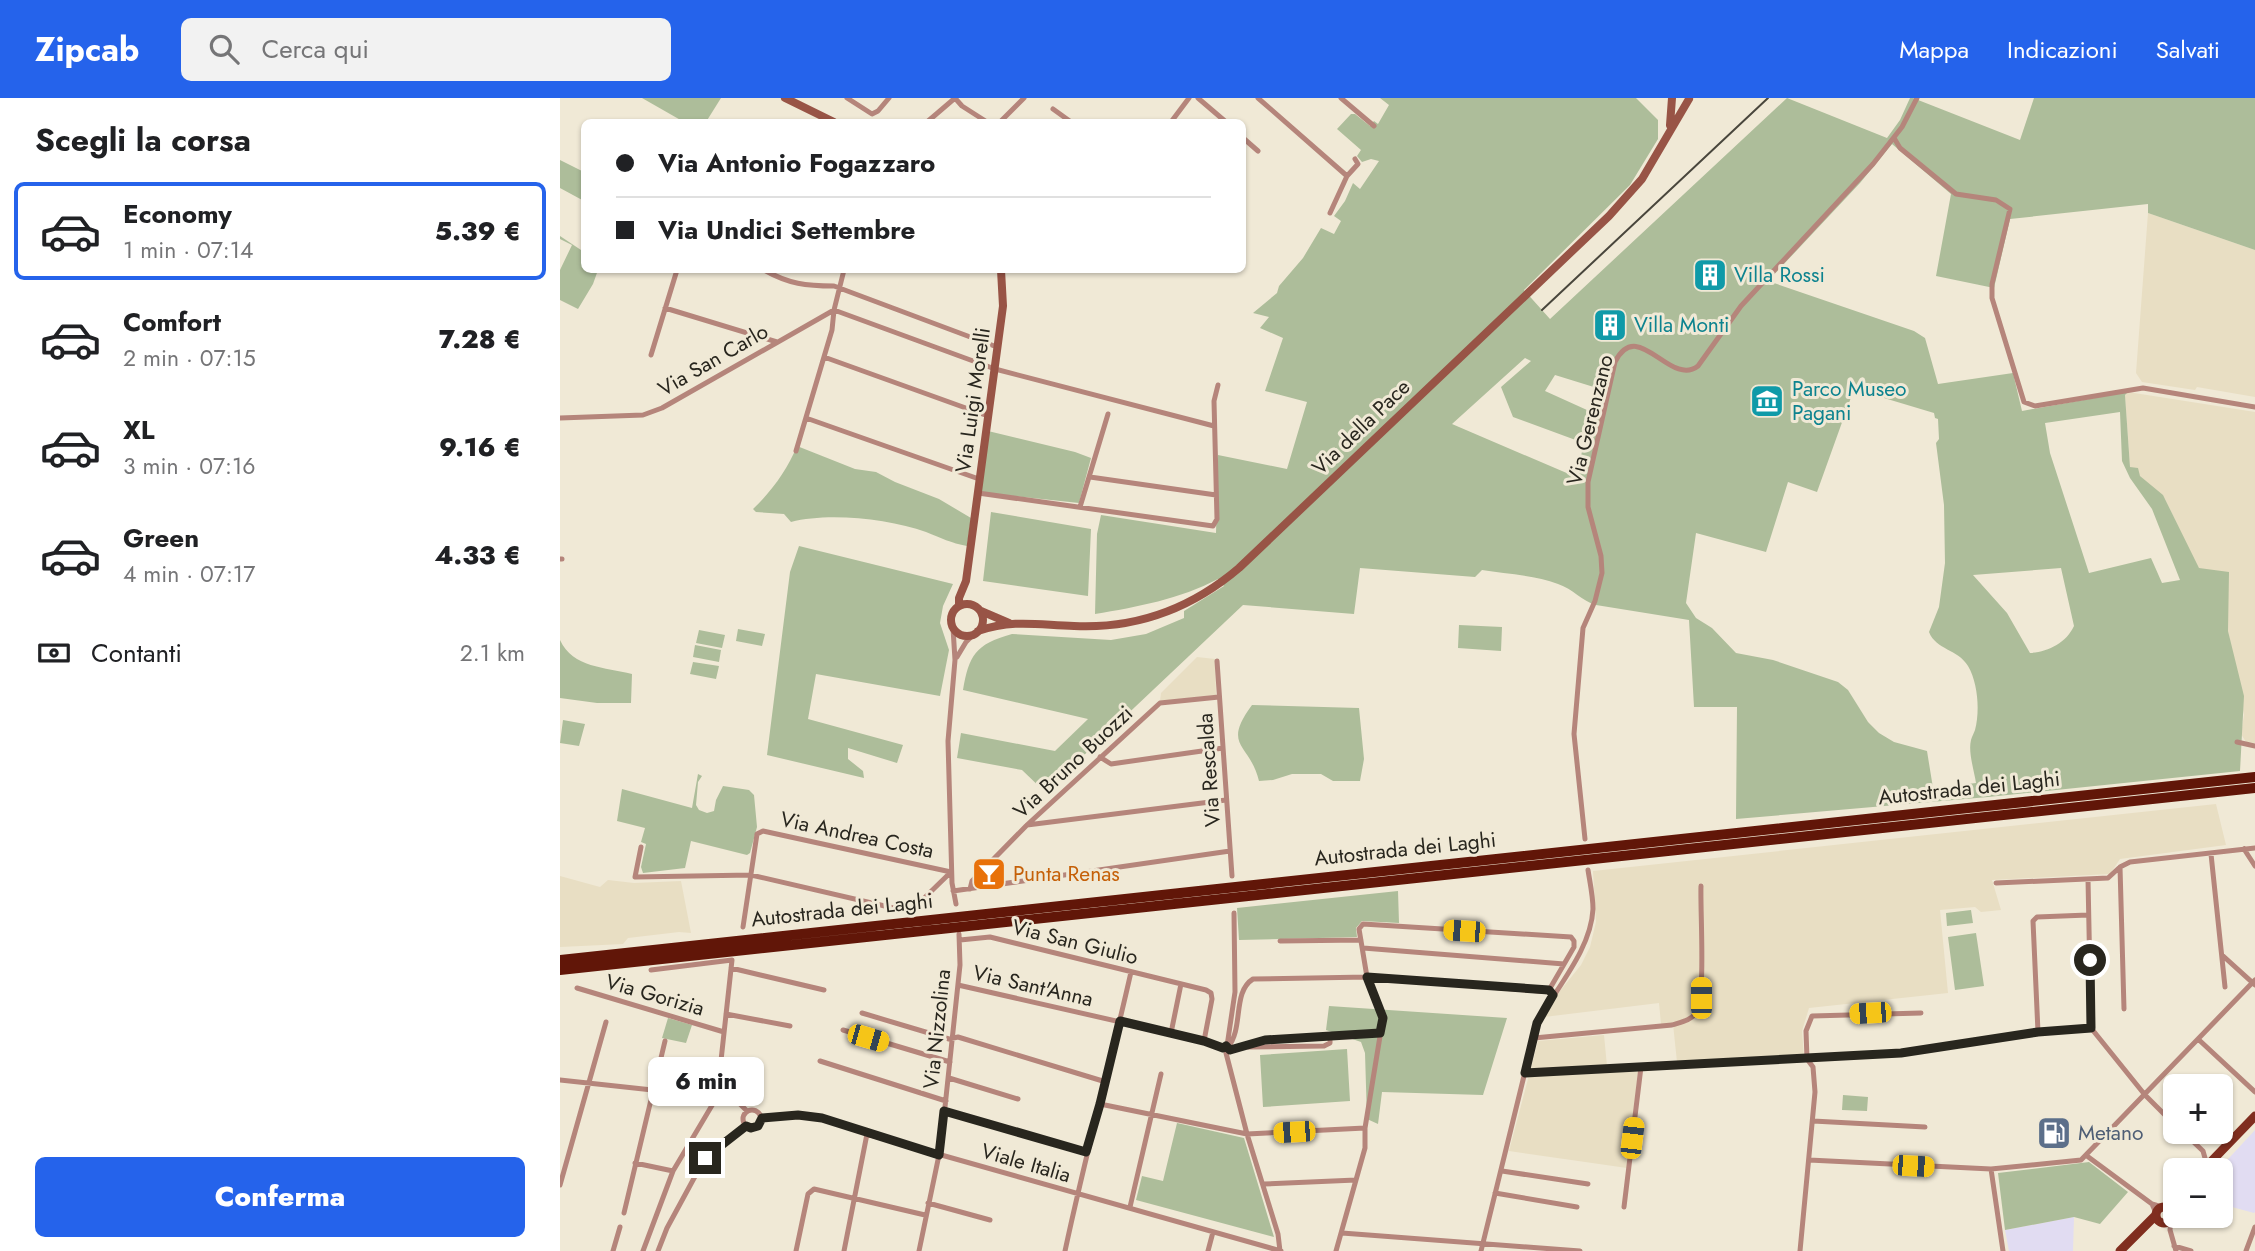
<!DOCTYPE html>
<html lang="it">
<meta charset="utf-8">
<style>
body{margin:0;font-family:Jost,sans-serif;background:#f2f2f2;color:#202124;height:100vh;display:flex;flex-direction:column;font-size:26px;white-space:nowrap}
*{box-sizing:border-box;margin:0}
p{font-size:23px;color:#757577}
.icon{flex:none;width:38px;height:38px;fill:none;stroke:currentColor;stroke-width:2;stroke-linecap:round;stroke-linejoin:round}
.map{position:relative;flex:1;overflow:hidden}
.drawer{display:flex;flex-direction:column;background:#fff;width:560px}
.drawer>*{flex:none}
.guide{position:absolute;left:21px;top:21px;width:665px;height:154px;border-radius:10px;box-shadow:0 2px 5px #0004;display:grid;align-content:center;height:154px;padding:0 35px;background:#fff}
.tools{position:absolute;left:1603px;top:976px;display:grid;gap:14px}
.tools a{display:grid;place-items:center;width:70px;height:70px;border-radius:10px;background:#fff;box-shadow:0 2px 5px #0004;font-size:35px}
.end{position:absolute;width:32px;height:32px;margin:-16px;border:9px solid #28261e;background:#fff;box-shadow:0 0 0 4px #fff}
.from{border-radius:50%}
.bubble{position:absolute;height:49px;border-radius:10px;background:#fff;box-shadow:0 2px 5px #0004;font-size:23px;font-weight:800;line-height:49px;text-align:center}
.car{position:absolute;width:21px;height:42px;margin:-21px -10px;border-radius:9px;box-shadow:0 0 5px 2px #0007;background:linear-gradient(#f5c518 24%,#345 0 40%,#f5c518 0 76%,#345 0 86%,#f5c518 0)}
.guide b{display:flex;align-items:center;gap:24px;height:66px;font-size:26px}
.guide b+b{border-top:2px solid #e0e0e0}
.guide i{width:18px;height:18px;background:#202124}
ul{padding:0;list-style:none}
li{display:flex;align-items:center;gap:21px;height:98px;margin:0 14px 10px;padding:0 21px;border:4px solid transparent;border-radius:10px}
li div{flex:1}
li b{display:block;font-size:26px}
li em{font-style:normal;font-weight:800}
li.selected{border-color:#2563eb}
li>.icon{width:63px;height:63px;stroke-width:1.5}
h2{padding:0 35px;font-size:32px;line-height:84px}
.pay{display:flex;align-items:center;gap:18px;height:77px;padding:0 35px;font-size:26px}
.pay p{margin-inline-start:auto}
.primary-button{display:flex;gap:14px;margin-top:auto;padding:14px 35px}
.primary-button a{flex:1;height:80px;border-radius:10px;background:#2563eb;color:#fff;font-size:28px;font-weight:800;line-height:80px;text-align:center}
header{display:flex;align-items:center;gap:42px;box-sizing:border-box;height:98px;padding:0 35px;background:#2563eb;color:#fff}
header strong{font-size:33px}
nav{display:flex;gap:38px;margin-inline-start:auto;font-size:24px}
.search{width:490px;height:63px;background:#f2f2f2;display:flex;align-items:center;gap:18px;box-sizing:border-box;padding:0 24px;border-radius:10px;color:#757577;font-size:26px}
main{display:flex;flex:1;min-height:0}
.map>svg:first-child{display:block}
.commercial{fill:#e1dcf2}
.built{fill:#e8dec3}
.green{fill:#adbd9a;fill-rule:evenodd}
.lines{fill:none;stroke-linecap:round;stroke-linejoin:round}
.street{stroke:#b5857b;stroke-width:5}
.secondary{stroke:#985446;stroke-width:8}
.primary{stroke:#802e1f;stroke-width:9}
.highway{stroke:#611608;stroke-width:10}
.rail{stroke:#49463c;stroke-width:2}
.route{stroke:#28261e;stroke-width:9}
.labels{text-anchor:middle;stroke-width:6;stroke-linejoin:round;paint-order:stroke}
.culture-label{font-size:21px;fill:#0d838f;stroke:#f0e9d6;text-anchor:start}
.street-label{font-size:21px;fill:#28261e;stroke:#f0e9d6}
.food-label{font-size:21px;fill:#c56008;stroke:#f0e9d6;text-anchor:start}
.service-label{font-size:21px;fill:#4e5e75;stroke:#f0e9d6;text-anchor:start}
</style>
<header>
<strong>Zipcab</strong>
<div class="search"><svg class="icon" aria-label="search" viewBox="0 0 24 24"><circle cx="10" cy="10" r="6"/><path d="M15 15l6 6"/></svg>Cerca qui</div>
<nav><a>Mappa</a><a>Indicazioni</a><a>Salvati</a></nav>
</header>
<main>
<section class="drawer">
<h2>Scegli la corsa</h2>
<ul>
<li class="selected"><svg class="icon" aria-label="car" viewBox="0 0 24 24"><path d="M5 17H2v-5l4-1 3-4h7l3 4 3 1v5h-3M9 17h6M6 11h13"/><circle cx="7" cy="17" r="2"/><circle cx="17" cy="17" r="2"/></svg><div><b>Economy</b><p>1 min · 07:14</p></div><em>5.39 €</em></li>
<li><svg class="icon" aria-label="car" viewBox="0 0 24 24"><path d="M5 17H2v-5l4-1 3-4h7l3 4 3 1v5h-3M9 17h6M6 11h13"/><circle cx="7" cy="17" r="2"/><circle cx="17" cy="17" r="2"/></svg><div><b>Comfort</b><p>2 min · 07:15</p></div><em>7.28 €</em></li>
<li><svg class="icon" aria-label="car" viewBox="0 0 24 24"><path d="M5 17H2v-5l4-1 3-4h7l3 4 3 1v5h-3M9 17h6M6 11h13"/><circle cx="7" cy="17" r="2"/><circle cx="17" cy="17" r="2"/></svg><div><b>XL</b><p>3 min · 07:16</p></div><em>9.16 €</em></li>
<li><svg class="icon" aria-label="car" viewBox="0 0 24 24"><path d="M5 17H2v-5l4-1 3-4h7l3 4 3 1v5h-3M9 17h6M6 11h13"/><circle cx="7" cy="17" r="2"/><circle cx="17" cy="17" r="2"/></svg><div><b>Green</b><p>4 min · 07:17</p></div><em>4.33 €</em></li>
</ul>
<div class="pay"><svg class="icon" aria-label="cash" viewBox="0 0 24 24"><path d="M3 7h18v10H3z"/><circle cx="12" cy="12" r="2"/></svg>Contanti<p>2.1 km</p></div>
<div class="primary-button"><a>Conferma</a></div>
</section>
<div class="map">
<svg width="1695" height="1153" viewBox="0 0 1695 1153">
<rect width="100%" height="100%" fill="#f0e9d6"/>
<path class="commercial" d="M 1695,1032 L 1695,1114 L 1694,1115 L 1661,1106 L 1661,1073 L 1657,1073 Z
M 1514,1119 L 1513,1153 L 1449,1153 L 1445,1132 Z"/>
<path class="built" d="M 1588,115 L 1695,152 L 1695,299 L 1637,289 L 1635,292 L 1582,284 L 1576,275 Z
M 1568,294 L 1695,314 L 1695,645 L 1686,644 L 1681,636 L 1684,617 L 1668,533 L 1605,401 L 1570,369 L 1565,297 Z
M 637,559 L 655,561 L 656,597 L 600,603 L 601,595 Z
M 1656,706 L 1666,747 L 1560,761 L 1550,776 L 1432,782 L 1441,812 L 1421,814 L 1415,809 L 1380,812 L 1388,895 L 1249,910 L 1242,933 L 1244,959 L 1117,964 L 1113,926 L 1101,926 L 1099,905 L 984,919 L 991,904 L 1021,867 L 1030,849 L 1036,824 L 1033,773 Z
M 0,778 L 40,789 L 48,782 L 74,785 L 121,783 L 131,835 L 119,834 L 68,840 L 63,846 L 0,849 Z
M 1044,937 L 1047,968 L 1079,966 L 1067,1070 L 949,1053 L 978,943 Z"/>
<path class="green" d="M 82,0 L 161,0 L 146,24 L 124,24 Z
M 820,0 L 1076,0 L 1098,22 L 1098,41 L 1070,87 L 964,192 L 990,221 L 1227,0 L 1327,40 L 1340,22 L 1350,0 L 1353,0 L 1460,42 L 1474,0 L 1695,0 L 1695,152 L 1588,115 L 1588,106 L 1450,121 L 1434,190 L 1376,178 L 1391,96 L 1332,46 L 1300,85 L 1208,183 L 1354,233 L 1365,240 L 1378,286 L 1453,275 L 1462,313 L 1568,294 L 1565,297 L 1570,369 L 1578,370 L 1580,378 L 1603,397 L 1639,470 L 1669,474 L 1668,533 L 1684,598 L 1680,673 L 1428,699 L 1176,721 L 1177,609 L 1134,609 L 1129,522 L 1036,507 C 1022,503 1013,491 998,486 C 975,477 946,476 922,472 L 915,479 L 800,470 L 794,516 L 683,507 L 485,694 L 462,672 L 397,660 L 401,635 L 495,653 L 528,621 L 403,592 C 409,558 415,546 452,536 L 551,542 L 586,536 L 624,520 L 624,513 L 664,488 L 658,481 C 620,501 577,509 535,516 L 537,436 L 541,417 L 656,435 L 658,357 L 727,371 L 747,304 L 705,293 L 723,240 L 700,230 L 709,219 L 693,215 L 717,195 L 719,188 L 743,160 L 761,130 L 774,136 L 781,123 L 774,118 L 785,103 L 793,85 L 800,91 L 819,63 L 811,61 L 802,64 L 797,58 L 801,52 L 777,31 L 791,16 L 795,16 L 810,28 L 814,23 L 818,26 L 829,7 ZM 965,260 L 971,263 L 941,289 L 953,319 L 1021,344 L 1027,312 L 985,293 L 995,277 L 1037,290 L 1016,379 L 892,326 ZM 1294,291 L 1374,315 L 1375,320 L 1378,321 L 1379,341 L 1376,345 L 1384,407 L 1385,465 L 1379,509 L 1369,534 C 1376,552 1398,551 1408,568 C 1418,585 1420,613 1415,632 C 1414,635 1412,638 1411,642 C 1408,654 1414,672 1416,685 L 1373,690 L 1367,653 L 1334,644 L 1319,635 L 1308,624 L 1288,592 L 1278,584 L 1213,562 L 1176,555 L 1152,530 L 1136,520 L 1126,505 L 1136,435 L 1206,454 L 1228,384 L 1257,394 ZM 1560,314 L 1562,363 L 1570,380 L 1592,411 L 1620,482 L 1602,485 L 1591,460 L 1529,475 L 1490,355 L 1485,325 ZM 1501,470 L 1514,528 C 1506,545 1488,554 1470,555 L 1447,515 L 1413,477 Z
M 0,62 L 24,74 L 24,103 L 0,90 Z
M 0,138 L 24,154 L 24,172 L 38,172 L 33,186 L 18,211 L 0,202 L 0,172 L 12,147 L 0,141 Z
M 428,333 L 515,354 L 531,360 L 519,405 L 424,395 L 421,392 Z
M 237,348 L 295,371 L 316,374 L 335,384 L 379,401 L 411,420 L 407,448 C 391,445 381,440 366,434 C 329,421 269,414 231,424 L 224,416 L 196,414 L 193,411 C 212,393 227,372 237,348 Z
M 431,414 L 531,431 L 528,498 L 423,483 Z
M 239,448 L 393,486 L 383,508 L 380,525 L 389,552 L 380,598 L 256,576 L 248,621 L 343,647 L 337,665 L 288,650 L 288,661 L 303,673 L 304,680 L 207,657 L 230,474 Z
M 899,527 L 942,529 L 941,553 L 898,550 Z
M 178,531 L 205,536 L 202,548 L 176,543 Z
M 139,532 L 165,537 L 162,550 L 136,545 Z
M 0,542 C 13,570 45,569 72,576 L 71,605 L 37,605 L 0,600 Z
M 135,547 L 161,552 L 159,564 L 133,559 Z
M 133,564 L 159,568 L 156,581 L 130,576 Z
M 692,607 L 799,610 L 804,661 L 800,683 L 773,683 L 761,676 L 732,676 L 713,682 L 699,683 C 690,645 661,649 692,607 Z
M 3,622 L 25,626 L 19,648 L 0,645 Z
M 138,676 L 142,678 L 138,684 L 136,707 L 139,712 L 147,715 L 154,713 L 156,702 L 163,688 L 189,692 L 194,697 L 197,729 L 190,755 L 187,757 L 131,743 L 125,770 L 83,775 L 81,769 L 86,746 L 81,744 L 85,730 L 57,723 L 62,691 L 132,710 Z
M 838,793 L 839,825 L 802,823 L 796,830 L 797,839 L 679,842 L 677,810 Z
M 1411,812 L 1413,825 L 1387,828 L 1386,815 Z
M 1416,835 L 1424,888 L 1395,892 L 1388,839 Z
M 769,908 L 947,920 L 923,997 L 822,994 L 818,1026 L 807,1021 L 805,955 L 801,944 L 766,932 Z
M 108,920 L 132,927 L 126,945 L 102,940 Z
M 787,951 L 790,1003 L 703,1009 L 700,957 Z
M 1283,997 L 1308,999 L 1307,1013 L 1282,1012 Z
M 617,1025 L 684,1040 L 714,1139 L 576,1102 L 582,1078 L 603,1083 Z
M 1529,1064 L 1568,1094 L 1540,1126 L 1514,1119 L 1445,1132 L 1438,1075 Z"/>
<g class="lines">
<path class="street" d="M 287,0 L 312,16 L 318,13 L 329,0
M 395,0 L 402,8 L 427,24
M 638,0 L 666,24
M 698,0 L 787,78
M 781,0 L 814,28
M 493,11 L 511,24
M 367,24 L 395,0
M 440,24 L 464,0
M 611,24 L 629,0
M 682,39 L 698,53
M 1334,40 L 1340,50 L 1396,96 L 1436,102 L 1450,111 L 1432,186 L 1432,200 L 1464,304 L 1475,308 L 1583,290 L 1695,309
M 770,115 L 787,78 L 798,66 L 795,61
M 204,172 C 229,186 246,188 274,188 L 437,249
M 105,210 L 217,244
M 91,257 L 117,172
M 264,259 L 428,318
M 0,320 L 83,317 L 102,310 L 274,212 L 284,172
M 246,320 L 419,381
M 236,353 L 272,232 L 274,212 L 435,271 L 654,328
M 530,379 L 656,397
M 418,395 L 653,428 L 657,421 L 654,303 L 658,287
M 520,409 L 548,316
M 0,461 L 2,461
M 393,530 L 395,562 L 388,643 L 392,785 L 396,806
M 397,559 L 406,544 L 414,536
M 657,563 L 672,778
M 1677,644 L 1695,648
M 540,659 L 551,666 L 663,650
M 467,727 L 666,702
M 1025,741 L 1014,636 L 1023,530 L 1035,503 L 1042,475 L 1041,458 L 1028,409 L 1028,384 L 1055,264 C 1078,218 1110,290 1138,268 L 1181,208 L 1313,66 L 1342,29 L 1357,0
M 81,749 L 75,779 L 191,777 L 342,812 L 354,810 L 391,774
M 1684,751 L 1695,768
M 1651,756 L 1665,889
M 1560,769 L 1564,911
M 1528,781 L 1531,930 L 1585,997 L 1615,1027
M 1436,785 L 1548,780 L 1560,769 L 1570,764 L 1695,750
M 410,791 L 412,783 L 467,727 L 600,605 L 659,599
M 393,793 L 670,753
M 183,829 L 197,736 L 203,733 L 391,774
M 400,842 L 430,839 L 646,892 L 651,895 L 652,901 L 644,943
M 720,843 L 801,842
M 803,850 L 1004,866
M 1662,857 L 1695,887
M 171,870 L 264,892
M 398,887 L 644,943 L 663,950
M 17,890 L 164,934
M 302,915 L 389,941 L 398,939 L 546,984
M 166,916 L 230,928
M 283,932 L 390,964
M 1478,934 L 1473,823 L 1477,819 L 1528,817
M 611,935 L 621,886
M 974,940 L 1112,927 C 1121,924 1130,923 1136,915 C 1146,898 1140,812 1141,788
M 1638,941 L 1695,994
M 665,948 L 667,948 L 675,894 L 674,815
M 668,949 C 684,930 672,894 693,881 L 807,879 L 991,894
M 688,949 L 764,948 L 770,945 L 770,939
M 669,952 L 705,942 L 820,935
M 666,955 L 687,1036 L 718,1136 L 720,1153
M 260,963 L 386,1003
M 965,975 L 1341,955 L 1478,934 L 1531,930
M 389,980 L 458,1001
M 0,982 L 157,999 L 177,1003 L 187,1013
M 540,1006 L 687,1036 L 805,1030
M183 1021a9 9 0 1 1 18 0a9 9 0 1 1-18 0Z
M 385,1013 L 526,1054
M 202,1020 C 249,1015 263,1020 307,1036 L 721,1153
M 1253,1023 L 1365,1029
M 1623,1034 L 1643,1053 L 1647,1067
M 1527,1058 L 1592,1106
M 1249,1062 L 1431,1071 L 1521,1062 L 1695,882
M 75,1065 L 113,1073
M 1431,1071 L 1443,1153
M 942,1073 L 1028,1086
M 704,1086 L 796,1082
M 0,1087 L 46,924
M 935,1095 L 1017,1109
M 368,1105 L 430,1122
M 570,1109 L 601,976
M 1064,1109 L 1081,969
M 64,1115 L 105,943
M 1596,1115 L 1592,1106 L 1602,1109
M 1611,1121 L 1610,1132 L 1616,1153
M 782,1135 L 1020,1153
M 1614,1148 L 1631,1153
M 53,1153 L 60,1129
M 83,1153 L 113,1073 L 157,999 L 172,862 L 91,872
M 98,1153 L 107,1130 L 145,1060 L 186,1028
M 236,1153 L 248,1096 L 254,1091 L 365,1117
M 284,1153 L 307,1036
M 359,1153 L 379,1057 L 385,1009 L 400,867 L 399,836
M 505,1153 C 525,1059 550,967 571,874
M 648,1153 L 653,1134
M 776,1153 L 805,1050 L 805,1030 L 823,920 L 807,879 L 799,831 L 803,826 L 1011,839 L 1014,843 L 1014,849 L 989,892
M 921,1153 L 977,925 C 996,890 1031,852 1033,811 C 1033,798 1030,785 1028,772
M 1240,1153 L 1255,994 L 1253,969 L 1247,961 L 1246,933 L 1252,918 L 1361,915
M 1686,1153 L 1695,1129"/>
<path class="secondary" d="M 225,0 L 274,24
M 1110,27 L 1112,0
M391 522a16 16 0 1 1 32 0a16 16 0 1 1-32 0Z
M 399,507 L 399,500 L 406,483 L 443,208 L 441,172
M 421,513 L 449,525
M 418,533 C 454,521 478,527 514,528 C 577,531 632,510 679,470 L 1049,118 L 1082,81 L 1129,1"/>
<path class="primary" d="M 1642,1073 L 1695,1018
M1596 1117a8 8 0 1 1 16 0a8 8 0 1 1-16 0Z
M 1611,1113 L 1615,1101
M 1560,1153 L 1596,1117"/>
<path class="highway" d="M 0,862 L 1695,679
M 0,872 L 1695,690"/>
<path class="rail" d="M 982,212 L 1208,0"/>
</g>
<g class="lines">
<path class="route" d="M 145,1060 L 186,1028 L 191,1030 L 198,1028 L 202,1020 L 238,1017 L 262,1020 L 379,1057 L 384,1013 L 526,1054 L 540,1006 L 560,923 L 644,943 L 663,950 L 666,948 L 670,952 L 705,942 L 820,935 L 823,920 L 807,879 L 989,892 L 993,897 L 977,925 L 965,975 L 1341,955 L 1478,934 L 1531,930 L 1530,862"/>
</g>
<defs>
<g id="building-square" transform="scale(1.75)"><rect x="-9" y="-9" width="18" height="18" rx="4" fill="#0f9aa8" stroke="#f0e9d6"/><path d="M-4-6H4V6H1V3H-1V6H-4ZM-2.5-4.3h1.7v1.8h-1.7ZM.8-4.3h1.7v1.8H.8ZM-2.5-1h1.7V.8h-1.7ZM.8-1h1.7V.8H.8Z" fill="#fff"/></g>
<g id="museum-square" transform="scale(1.75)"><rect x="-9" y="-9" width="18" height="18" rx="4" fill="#0f9aa8" stroke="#f0e9d6"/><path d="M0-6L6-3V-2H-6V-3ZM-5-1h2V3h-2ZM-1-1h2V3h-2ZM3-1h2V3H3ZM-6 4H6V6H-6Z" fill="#fff"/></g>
<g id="bar-square" transform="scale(1.75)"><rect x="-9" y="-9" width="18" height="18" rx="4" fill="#e8710a" stroke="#f0e9d6"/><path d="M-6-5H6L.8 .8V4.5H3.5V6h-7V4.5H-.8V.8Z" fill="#fff"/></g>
<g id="fuel-square" transform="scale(1.75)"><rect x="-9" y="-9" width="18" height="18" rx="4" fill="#5c6f8a" stroke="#f0e9d6"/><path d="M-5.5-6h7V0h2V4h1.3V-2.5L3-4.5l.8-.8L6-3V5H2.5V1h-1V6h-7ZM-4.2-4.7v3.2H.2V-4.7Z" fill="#fff"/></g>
</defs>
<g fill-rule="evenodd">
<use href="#building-square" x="1150" y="177"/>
<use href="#building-square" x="1050" y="227"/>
<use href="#museum-square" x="1207" y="303"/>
<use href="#bar-square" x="429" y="776"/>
<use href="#fuel-square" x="1494" y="1035"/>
</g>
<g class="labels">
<g class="culture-label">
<text x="1174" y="184">Villa Rossi</text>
<text x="1074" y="234">Villa Monti</text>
<text x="1232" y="298">Parco Museo<tspan x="1232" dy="24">Pagani</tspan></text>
</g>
<g class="street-label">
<text transform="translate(153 262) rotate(-30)" y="7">Via San Carlo</text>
<text transform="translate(413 302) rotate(-82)" y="7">Via Luigi Morelli</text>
<text transform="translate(1030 322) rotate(-76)" y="7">Via Gerenzano</text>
<text transform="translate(801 329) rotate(-44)" y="7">Via della Pace</text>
<text transform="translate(513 664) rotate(-43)" y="7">Via Bruno Buozzi</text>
<text transform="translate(649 672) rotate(-94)" y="7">Via Rescalda</text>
<text transform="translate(1409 690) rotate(-6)" y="7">Autostrada dei Laghi</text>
<text transform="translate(297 737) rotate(12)" y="7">Via Andrea Costa</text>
<text transform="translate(845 751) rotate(-6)" y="7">Autostrada dei Laghi</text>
<text transform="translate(282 812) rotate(-6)" y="7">Autostrada dei Laghi</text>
<text transform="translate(515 844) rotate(14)" y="7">Via San Giulio</text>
<text transform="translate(473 888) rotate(13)" y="7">Via Sant'Anna</text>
<text transform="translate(95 897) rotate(16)" y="7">Via Gorizia</text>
<text transform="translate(377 931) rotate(-84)" y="7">Via Nizzolina</text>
<text transform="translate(466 1065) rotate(16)" y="7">Viale Italia</text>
</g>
<g class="food-label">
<text x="453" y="783">Punta Renas</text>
</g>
<g class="service-label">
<text x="1518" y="1042">Metano</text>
</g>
</g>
</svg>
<div class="tools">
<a>+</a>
<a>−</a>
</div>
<i class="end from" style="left:1530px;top:862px"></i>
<i class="end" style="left:145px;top:1060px"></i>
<div class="bubble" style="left:88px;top:959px;width:116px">6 min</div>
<i class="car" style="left:904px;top:833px;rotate:274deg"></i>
<i class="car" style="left:1141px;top:900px;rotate:0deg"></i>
<i class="car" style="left:1310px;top:915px;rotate:267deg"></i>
<i class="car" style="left:308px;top:940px;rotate:106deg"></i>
<i class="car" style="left:734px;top:1034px;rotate:267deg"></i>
<i class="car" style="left:1072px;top:1040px;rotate:7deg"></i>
<i class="car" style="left:1353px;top:1068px;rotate:93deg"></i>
<div class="guide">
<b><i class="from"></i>Via Antonio Fogazzaro</b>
<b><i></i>Via Undici Settembre</b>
</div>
</div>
</main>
